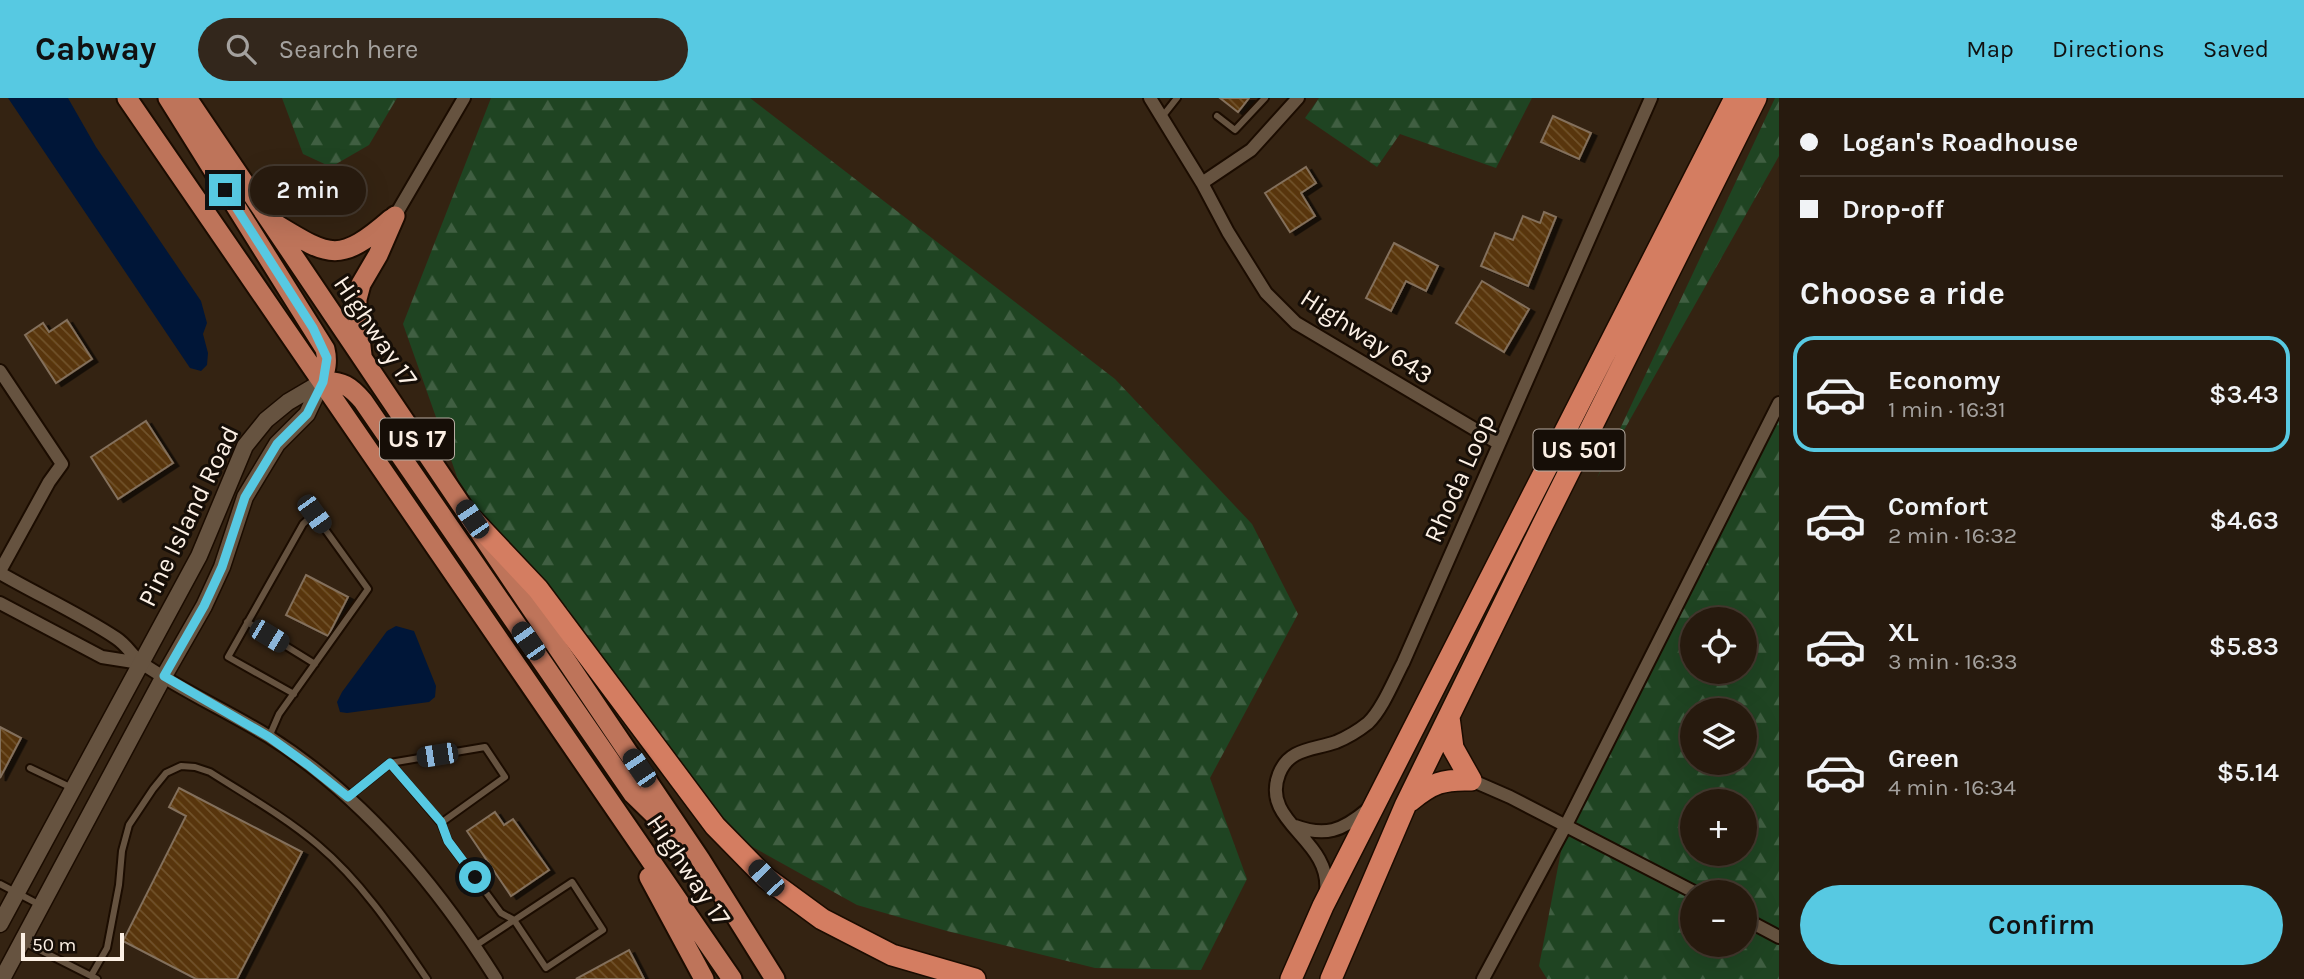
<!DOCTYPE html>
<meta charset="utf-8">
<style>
body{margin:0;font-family:Karla,sans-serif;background:#33271c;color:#f1f3f6;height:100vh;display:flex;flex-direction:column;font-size:26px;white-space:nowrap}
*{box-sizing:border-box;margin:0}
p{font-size:23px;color:#a4a19e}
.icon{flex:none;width:38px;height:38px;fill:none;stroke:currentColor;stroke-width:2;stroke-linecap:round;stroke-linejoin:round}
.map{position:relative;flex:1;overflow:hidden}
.details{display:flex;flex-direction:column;background:#271a0e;width:525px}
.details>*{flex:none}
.hud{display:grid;align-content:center;height:154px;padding:0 21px;background:#271a0e}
.fabs{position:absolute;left:1680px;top:509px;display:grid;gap:14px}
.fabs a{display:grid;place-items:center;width:77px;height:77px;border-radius:50%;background:#271a0e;box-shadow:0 7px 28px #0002,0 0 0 2px #43382e;font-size:35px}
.scale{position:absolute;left:21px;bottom:18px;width:103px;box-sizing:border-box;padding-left:7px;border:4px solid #fcf0e5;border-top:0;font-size:19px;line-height:24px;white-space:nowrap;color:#fcf0e5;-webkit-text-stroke:5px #160e07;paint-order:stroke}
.end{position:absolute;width:32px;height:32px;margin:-16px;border:9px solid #57c9e2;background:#111;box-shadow:0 0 0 4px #111}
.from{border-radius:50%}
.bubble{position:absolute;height:49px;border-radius:24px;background:#271a0e;box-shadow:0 7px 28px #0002,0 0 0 2px #43382e;font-size:23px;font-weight:600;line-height:49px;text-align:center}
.car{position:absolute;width:21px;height:42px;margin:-21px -10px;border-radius:9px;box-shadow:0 0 5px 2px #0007;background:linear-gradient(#222 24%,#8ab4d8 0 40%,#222 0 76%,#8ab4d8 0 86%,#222 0)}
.hud b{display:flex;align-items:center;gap:24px;height:66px;font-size:26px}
.hud b+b{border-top:2px solid #43382e}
.hud i{width:18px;height:18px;background:#f1f3f6}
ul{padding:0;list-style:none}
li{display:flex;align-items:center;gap:21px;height:116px;margin:0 14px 10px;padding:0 7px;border:4px solid transparent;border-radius:21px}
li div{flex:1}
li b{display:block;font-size:26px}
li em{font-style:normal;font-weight:600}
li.on{border-color:#57c9e2}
li>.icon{width:63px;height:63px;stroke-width:1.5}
h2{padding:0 21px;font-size:32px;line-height:84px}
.button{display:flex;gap:14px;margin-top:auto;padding:14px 21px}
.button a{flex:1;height:80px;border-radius:42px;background:#57c9e2;color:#111;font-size:28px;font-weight:600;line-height:80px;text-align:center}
header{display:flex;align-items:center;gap:42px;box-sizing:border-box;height:98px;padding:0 35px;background:#57c9e2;color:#111}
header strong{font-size:33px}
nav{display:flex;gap:38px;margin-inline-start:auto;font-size:24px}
.search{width:490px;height:63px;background:#33271c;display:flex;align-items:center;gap:18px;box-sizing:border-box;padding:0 24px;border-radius:38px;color:#a4a19e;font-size:26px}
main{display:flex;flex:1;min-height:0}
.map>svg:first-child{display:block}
.forest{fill:url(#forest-firs);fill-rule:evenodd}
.water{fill:#001638}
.building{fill:url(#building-back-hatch);stroke:#836f5b;stroke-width:2;filter:url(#shadow)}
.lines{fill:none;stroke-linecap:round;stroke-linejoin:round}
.service-casing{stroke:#1b0c00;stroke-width:10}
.minor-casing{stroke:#1b0c00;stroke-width:16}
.tertiary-casing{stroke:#1b0c00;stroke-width:19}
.trunk-casing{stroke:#1b0c00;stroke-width:23}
.motorway-casing{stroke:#1b0c00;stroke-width:24}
.service{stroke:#665340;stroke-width:6}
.minor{stroke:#665340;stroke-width:12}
.tertiary{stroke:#665340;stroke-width:16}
.trunk{stroke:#be745a;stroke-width:19}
.motorway{stroke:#d47d61;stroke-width:21}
.route{stroke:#57c9e2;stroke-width:9}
.labels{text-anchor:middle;stroke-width:6;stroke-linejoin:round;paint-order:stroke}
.shield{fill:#160e07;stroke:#b7aca2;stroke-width:2}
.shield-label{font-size:24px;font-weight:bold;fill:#fcf0e5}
.street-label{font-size:26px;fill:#fcf0e5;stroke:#160e07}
</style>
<header>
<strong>Cabway</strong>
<div class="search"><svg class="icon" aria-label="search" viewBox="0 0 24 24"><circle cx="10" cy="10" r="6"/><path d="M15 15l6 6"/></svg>Search here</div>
<nav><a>Map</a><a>Directions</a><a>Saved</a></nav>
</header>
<main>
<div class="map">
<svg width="1779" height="881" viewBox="0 0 1779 881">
<defs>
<pattern id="forest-firs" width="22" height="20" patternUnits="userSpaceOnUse" patternTransform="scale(1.75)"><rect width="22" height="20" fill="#1f4422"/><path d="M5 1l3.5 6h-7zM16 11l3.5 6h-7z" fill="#405f42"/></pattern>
<pattern id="building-back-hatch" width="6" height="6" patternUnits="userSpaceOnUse" patternTransform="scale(1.75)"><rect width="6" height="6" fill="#583509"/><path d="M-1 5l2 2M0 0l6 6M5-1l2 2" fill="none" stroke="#71532d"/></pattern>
<filter id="shadow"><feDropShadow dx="5.5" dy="3" stdDeviation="0" flood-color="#0009"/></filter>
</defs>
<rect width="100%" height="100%" fill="#342312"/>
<path class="forest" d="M 282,0 L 397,0 L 369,47 L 331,69 L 303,56 Z
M 491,0 L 750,0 L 1115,281 L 1252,426 L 1298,516 L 1210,680 L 1247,781 L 1201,872 L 1095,870 L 947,833 L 857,807 L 715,728 L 472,421 L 403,226 Z
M 1319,0 L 1532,0 L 1496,70 L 1400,36 L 1377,69 L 1305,20 Z
M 1775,0 L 1779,0 L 1779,58 L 1597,380 Z
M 1779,305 L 1779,881 L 1547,881 L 1539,868 L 1566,727 ZM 1692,522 L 1745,522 L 1745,574 L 1692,574 ZM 1692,612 L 1745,612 L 1745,665 L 1692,665 ZM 1692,704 L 1745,704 L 1745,756 L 1692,756 ZM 1692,794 L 1745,794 L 1745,847 L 1692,847 Z"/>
<path class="water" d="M 8,0 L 68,0 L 96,49 L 201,203 L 207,225 L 203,236 L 208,255 L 207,267 L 201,273 L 190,270 Z
M 396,528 L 414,533 L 436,588 L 435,599 L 429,604 L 347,615 L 340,614 L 337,604 L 342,594 L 387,533 Z"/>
<path class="building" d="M 1220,0 L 1249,0 L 1238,14 Z
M 1553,18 L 1591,35 L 1579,61 L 1541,44 Z
M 1306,69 L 1316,85 L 1301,95 L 1315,118 L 1290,134 L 1265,95 Z
M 1544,114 L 1556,119 L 1528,188 L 1481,168 L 1495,135 L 1513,142 L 1523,118 L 1540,125 Z
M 1394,145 L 1438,168 L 1426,193 L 1406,183 L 1391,213 L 1366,200 Z
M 1482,183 L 1529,211 L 1504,254 L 1456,225 Z
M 67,222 L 92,261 L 56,285 L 25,237 L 43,225 L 49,234 Z
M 146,323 L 173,365 L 118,401 L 91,359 Z
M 306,477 L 348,499 L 328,538 L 286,517 Z
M 0,629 L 21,640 L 0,680 Z
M 179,690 L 302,754 L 237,881 L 196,881 L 123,843 L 186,718 L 169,709 Z
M 495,714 L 504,727 L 513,721 L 549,772 L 511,798 L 467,733 Z
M 629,852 L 644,881 L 576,881 Z"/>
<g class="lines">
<g class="service-casing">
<path id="service" d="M 1217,18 L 1235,32 L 1265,0
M 1162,19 L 1177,0
M 247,524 L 315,566
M 269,639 L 279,616 L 368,491 L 314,416 L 303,426 L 228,559 L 294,596
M 390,665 L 441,725 L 448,743 L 501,815 L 514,822 L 546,870 L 603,832 L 572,784 L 475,848
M 30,670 L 72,690
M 348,699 L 390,665 L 485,649 L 505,679 L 441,725
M 0,786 L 40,807
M 24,844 L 97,881
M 91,878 L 107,850 L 119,787 L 122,753 L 129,727 L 153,691 L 166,675 L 181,668 L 195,669 L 210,674 C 246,697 285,719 318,747 C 362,784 395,834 427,881"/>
</g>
<g class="minor-casing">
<path id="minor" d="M 1150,0 L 1202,85 L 1228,134 L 1266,195 L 1296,225 L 1498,345
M 1202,85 L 1251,52 L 1298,0
M 395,118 L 464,0
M 0,273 L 62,366 L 49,384 L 0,473
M 0,475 C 38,497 80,516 116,540 C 127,547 133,559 143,566 C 183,593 227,613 268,638 C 363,698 437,787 496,881
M 0,505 L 102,559 L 140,565
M 1471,682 L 1510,699 L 1694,794
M 1295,728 C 1325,739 1342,733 1367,712
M 1326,794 C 1332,741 1260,725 1279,676 C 1289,650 1313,652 1336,644 C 1348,639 1358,633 1368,625 C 1382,612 1394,582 1403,565 L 1651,0
M 1745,821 L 1779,839
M 1483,881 L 1566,727 L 1779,305"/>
</g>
<g class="tertiary-casing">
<path id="tertiary" d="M 0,826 L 199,458 L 245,348 L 266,322 L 288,304 L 322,284
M 2,881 L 164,578 L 204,508 L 222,469 L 245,399 L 277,346 L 307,316 L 322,284"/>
</g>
<g class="trunk-casing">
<path id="trunk" d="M 127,0 L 732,881
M 168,0 L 325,251 C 328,263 326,272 322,284
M 187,0 L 700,761 L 775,881
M 274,125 C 330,159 339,166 391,121
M 362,257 L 357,214 L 357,201 L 361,186 L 378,157 L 395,118
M 322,284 C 342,282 351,289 363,303 L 633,696 L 672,734
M 649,779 L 704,881"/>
</g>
<g class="motorway-casing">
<path id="motorway" d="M 472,421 L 538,491 L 715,728 L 766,780 L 822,821 L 892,857 L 975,881
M 1449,619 L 1453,650 L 1471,682
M 1410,703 C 1432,685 1443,681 1471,682
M 1291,881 L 1323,808 L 1735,0
M 1331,881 L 1406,706 L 1542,428 L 1756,0"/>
</g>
<use href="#service" class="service"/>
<use href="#minor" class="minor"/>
<use href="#tertiary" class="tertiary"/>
<use href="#trunk" class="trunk"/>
<use href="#motorway" class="motorway"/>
</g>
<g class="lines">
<path class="route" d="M 225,92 L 313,230 L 327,260 L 323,284 L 307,316 L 277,346 L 245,399 L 222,469 L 204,508 L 164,578 L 269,639 L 308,667 L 348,699 L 390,665 L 441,724 L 448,743 L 475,779"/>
</g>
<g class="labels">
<g class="shield">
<rect x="380" y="320.5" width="74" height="41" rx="5"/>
<rect x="1533.5" y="331.5" width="91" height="41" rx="5"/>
</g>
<g class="shield-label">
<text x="417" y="349">US 17</text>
<text x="1579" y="360">US 501</text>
</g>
<g class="street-label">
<text transform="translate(376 233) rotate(56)" y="9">Highway 17</text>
<text transform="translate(1367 238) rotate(33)" y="9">Highway 643</text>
<text transform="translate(1459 380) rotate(-66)" y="9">Rhoda Loop</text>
<text transform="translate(188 418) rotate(-64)" y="9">Pine Island Road</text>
<text transform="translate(689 772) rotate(56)" y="9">Highway 17</text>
</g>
</g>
</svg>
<div class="fabs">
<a><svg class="icon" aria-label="locate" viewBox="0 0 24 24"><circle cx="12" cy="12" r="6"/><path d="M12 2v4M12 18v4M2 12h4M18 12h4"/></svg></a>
<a><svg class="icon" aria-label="layers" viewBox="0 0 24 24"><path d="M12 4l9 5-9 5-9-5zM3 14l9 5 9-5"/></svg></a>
<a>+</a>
<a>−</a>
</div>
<div class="scale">50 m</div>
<i class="end from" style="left:475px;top:779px"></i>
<i class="end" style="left:225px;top:92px"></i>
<div class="bubble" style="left:250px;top:68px;width:116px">2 min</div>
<i class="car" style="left:314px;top:416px;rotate:144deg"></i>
<i class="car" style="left:472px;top:421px;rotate:326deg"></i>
<i class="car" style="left:269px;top:538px;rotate:121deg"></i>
<i class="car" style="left:528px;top:543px;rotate:325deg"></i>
<i class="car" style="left:437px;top:657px;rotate:261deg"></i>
<i class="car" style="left:639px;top:670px;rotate:326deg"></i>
<i class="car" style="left:766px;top:780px;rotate:316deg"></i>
</div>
<section class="details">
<div class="hud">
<b><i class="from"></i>Logan's Roadhouse</b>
<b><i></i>Drop-off</b>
</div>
<h2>Choose a ride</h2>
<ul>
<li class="on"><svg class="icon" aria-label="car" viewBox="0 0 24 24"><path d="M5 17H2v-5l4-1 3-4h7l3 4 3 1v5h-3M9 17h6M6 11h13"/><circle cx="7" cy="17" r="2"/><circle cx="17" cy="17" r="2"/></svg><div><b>Economy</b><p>1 min · 16:31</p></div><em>$3.43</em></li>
<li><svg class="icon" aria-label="car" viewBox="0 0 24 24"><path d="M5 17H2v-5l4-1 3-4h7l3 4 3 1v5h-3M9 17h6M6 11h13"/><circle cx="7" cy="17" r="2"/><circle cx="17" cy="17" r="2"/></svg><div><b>Comfort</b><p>2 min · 16:32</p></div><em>$4.63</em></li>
<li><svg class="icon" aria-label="car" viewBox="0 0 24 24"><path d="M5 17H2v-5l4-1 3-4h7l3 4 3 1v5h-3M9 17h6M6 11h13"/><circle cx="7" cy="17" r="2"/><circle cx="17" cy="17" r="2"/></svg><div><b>XL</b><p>3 min · 16:33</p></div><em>$5.83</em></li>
<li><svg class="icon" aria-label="car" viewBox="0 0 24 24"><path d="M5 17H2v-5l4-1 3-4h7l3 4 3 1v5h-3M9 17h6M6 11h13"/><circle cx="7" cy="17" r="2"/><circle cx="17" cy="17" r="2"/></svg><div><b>Green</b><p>4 min · 16:34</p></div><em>$5.14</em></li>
</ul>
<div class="button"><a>Confirm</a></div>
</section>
</main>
